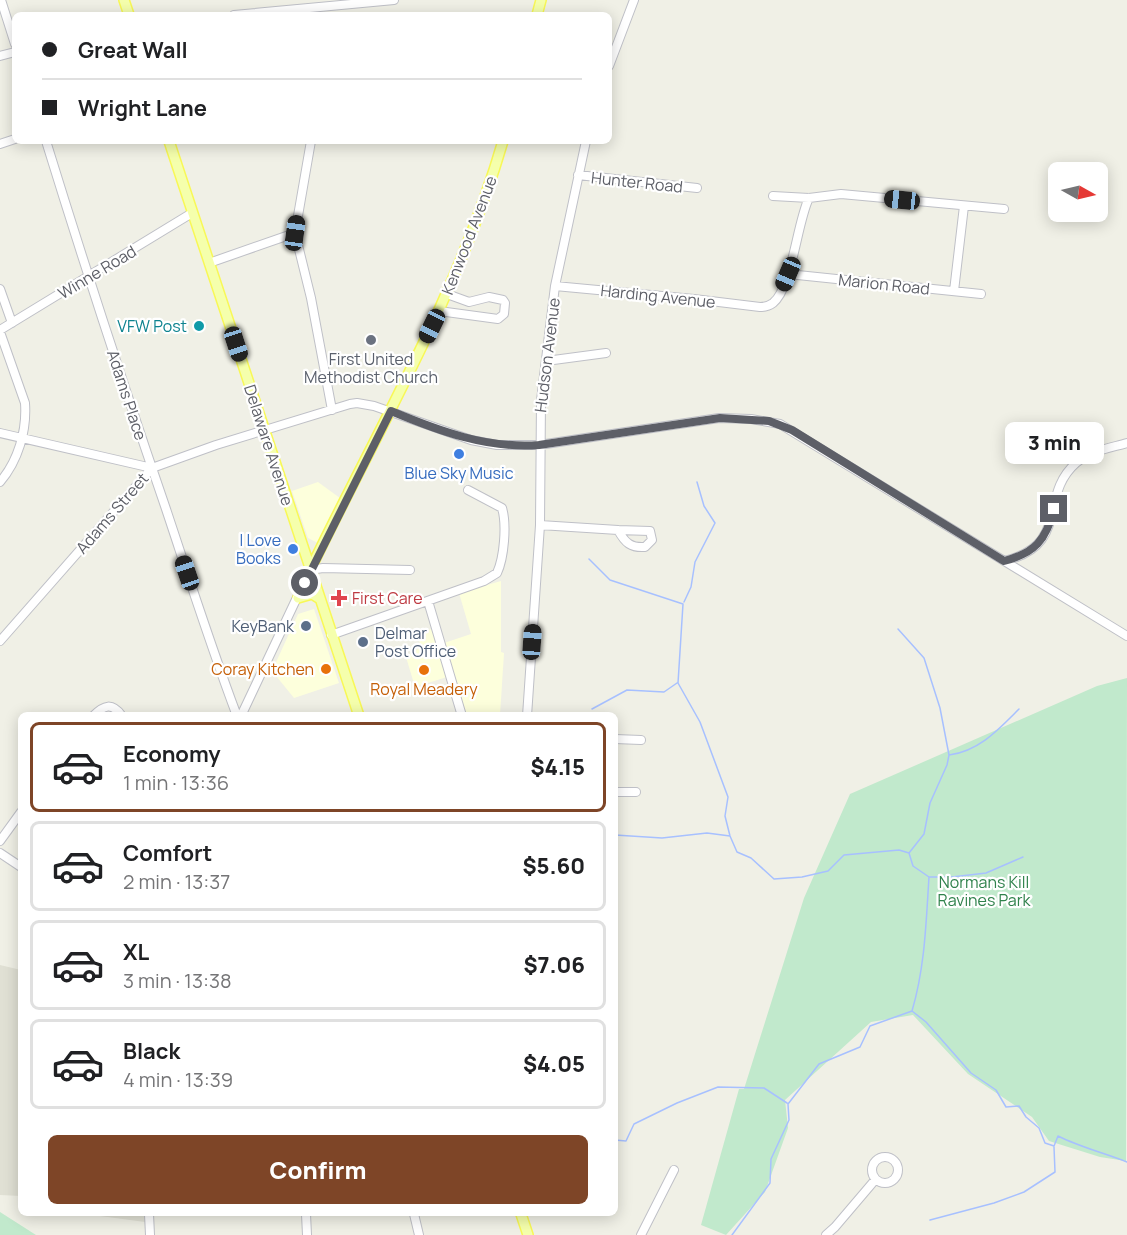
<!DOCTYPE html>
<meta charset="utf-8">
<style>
body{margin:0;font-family:Manrope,sans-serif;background:#f2f2f2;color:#202124;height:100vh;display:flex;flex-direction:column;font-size:22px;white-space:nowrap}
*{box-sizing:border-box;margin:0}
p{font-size:20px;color:#757577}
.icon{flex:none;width:33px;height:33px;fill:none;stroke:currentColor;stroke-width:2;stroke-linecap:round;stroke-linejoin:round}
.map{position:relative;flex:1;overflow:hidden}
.side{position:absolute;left:18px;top:712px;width:600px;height:504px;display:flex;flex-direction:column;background:#fff;border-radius:9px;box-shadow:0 3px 15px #0003}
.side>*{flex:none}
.banner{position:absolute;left:12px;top:12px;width:600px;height:132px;border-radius:9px;box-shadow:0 3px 15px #0003;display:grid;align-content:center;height:132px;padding:0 30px;background:#fff}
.needle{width:39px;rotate:98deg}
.fabs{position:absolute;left:1048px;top:162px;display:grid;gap:12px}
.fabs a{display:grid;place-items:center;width:60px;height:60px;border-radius:9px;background:#fff;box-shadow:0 3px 15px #0003;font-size:30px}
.end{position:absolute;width:27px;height:27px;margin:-14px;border:8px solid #5d5f67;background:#fff;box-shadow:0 0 0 3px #fff}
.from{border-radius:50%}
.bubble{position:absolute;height:42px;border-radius:9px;background:#fff;box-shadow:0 3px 15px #0003;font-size:20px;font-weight:800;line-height:42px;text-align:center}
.car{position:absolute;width:18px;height:36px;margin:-18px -9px;border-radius:8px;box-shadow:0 0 4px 2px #0007;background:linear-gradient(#222 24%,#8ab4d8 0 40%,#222 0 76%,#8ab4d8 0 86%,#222 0)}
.banner b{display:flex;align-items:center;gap:21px;height:57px;font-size:22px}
.banner b+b{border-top:2px solid #e0e0e0}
.banner i{width:15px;height:15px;background:#202124}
ul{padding:10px 0 0;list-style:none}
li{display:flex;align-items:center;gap:18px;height:90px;margin:0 12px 9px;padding:0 18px;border:3px solid #e0e0e0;border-radius:9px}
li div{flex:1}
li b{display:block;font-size:22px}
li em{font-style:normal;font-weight:800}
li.active{border-color:#7e4527}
li>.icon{width:54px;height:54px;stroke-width:1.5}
.button{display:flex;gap:12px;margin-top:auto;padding:12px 30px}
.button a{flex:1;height:69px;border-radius:9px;background:#7e4527;color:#fff;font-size:24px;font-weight:800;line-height:69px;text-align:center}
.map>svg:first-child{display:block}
.commercial{fill:#fdffdc}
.education{fill:#e0e0d4}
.green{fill:#c1e9cc}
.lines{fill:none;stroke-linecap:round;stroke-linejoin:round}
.stream{stroke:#a7c0ff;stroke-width:1.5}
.minor-casing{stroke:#bfc0c7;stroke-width:10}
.major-casing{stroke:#f8f857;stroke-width:12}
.minor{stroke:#fff;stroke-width:8}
.major{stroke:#f5ffac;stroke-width:9}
.route{stroke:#5d5f67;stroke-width:8}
.culture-dot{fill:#0f9aa8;stroke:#fff;stroke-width:2}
.worship-dot{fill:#6b7280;stroke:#fff;stroke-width:2}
.shop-dot{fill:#3f7fe0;stroke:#fff;stroke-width:2}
.health-dot{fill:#e0444e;stroke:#fff;stroke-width:2}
.service-dot{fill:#5c6f8a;stroke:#fff;stroke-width:2}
.food-dot{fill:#e8710a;stroke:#fff;stroke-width:2}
.labels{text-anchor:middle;stroke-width:4.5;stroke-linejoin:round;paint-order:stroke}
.street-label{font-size:16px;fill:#5d5f67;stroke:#fff}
.culture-label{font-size:16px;fill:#0d838f;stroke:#fff;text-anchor:end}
.worship-label{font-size:16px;fill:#5b616d;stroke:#fff}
.shop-label{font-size:16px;fill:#366cbe;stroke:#fff}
.health-label{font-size:16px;fill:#be3a42;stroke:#fff;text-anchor:start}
.service-label{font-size:16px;fill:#4e5e75;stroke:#fff;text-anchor:end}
.food-label{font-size:16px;fill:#c56008;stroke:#fff;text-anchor:end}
.park-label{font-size:16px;fill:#30824c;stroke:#fff}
</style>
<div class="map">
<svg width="1127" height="1235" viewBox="0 0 1127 1235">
<rect width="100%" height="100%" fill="#f0f0e6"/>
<path class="commercial" d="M 318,482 L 340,498 L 318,543 L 308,538 L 292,491 Z
M 501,581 L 501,652 L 504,653 L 500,715 L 465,715 L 444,643 L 471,634 L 459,593 Z
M 314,609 L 339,683 L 294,698 L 272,671 L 298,614 Z
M 432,629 L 447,677 L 415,687 L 406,657 L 421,647 L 417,633 Z"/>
<path class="education" d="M 0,965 L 21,970 L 21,1196 L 0,1195 Z
M 97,1214 L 145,1214 L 145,1222 L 100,1216 Z"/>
<path class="green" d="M 1127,678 L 1126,1161 L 1100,1157 L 1049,1141 L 1032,1117 L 968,1074 L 913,1015 L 871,1022 L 785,1100 L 788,1128 L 765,1192 L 726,1235 L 701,1225 L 739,1089 L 744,1089 L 804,898 L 850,794 L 1097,686 Z
M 0,1212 L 36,1235 L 0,1235 Z"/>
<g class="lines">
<path class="stream" d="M 589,559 L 610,580 L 683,604 L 678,683 L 700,722 L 728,797 L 725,816 L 730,836 L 737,852 L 751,858 L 774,879 L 802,877 L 828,871 L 844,855 L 899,850 L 909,853 L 913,866 L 929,877 C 926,923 925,967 912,1011
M 684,602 L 691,587 L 695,562 L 715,523 L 704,506 L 697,482
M 898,629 L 924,658 L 940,708 L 949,755 L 947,765 L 930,803 L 924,834 L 909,853
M 592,709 L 627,690 L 664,692 L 677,683
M 949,755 C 979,751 998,730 1019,709
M 615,835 L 662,838 L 707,833 L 730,836
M 929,877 L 952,877 L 986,873 L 1023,857
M 615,1140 L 626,1141 L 634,1124 L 677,1103 L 718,1087 L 764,1088 L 787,1103
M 930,1220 L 994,1203 L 1024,1192 L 1055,1172 L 1054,1147
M 732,1235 L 770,1183 L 771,1159 L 789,1120 L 788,1104 L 819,1064 L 860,1047 L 870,1026 L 912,1011 L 926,1022 L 971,1073 L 996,1090 L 1006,1107 L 1019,1106 L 1026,1117 L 1039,1128 L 1045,1143 L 1054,1146 L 1058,1136 C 1080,1147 1104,1153 1127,1162"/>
<g class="minor-casing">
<path id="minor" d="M 1,0 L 15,44
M 234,15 L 394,0
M 0,56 L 15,52
M 609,66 L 634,0
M 46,141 C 84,264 124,387 166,509 C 189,578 211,647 237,716
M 311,141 L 295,233 L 311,298 L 332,410
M 0,144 L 15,139
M 578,175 L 697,188
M 773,196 L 809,198 L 841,194 L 1004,209
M 209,263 L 295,233
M 788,274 L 981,294
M 555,286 L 694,299 L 760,307 C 765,307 769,306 773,303 C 792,288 797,222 809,198
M 0,289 L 12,323
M 954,291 L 964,206
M 439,311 L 498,319 L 504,314 L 505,303 L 503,300 L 489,297 L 469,302 L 447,294
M 0,330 L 192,213
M 0,332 L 25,403 C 27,431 18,461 0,482
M 546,361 L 606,353
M 0,433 L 152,468
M 540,525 L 618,530
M 618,530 L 650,531 L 652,540 L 645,547 C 631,548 625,543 618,530 Z
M 1004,561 C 1071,545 1038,496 1076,463 C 1090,451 1110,448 1127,443
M 428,601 L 462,716
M 331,635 L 484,581 L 497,573 C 504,558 507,525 502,508 L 468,490
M 0,641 L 152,468 L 216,445 L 350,404 L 357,403 L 374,406 L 471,440 L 497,445 L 539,445 L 719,418 L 751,419 L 780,424 L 1127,636
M 93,716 C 104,705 112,702 122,716
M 241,716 L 310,570 L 323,568 L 410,570
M 527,716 L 540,525 L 541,400 L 555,286 L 586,141
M 615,739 L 641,740
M 615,792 L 636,792
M 0,841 L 21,812
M 0,853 L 21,867
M872 1170a13 13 0 1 1 26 0a13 13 0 1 1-26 0Z
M 149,1214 L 150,1235
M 306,1214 L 307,1235
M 414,1214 L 419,1235
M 641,1235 L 674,1170
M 826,1235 L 835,1227 L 875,1180"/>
</g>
<g class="major-casing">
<path id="major" d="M 124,0 L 129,15
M 537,15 L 541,0
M 169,141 L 359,716
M 310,570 C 379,427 458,295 503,141
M 298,598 L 312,594 L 320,599
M 521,1214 L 528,1235"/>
</g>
<use href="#minor" class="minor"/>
<use href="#major" class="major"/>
</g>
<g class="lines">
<path class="route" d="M 305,583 L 391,411 C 439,431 487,449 539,445 L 720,418 L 769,421 L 792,430 L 1004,561 C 1035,553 1046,540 1054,509"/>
</g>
<circle class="culture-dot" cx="199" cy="326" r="6"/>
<circle class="worship-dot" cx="371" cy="340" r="6"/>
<g class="shop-dot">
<circle cx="459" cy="454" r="6"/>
<circle cx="293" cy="549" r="6"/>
</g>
<path class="health-dot" d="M336 589h6v6h6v6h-6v6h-6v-6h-6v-6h6z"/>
<g class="service-dot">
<circle cx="306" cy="626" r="6"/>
<circle cx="363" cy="642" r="6"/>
</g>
<g class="food-dot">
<circle cx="326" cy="669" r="6"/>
<circle cx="424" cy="670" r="6"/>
</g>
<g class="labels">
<g class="street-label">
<text transform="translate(637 182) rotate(6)" y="6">Hunter Road</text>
<text transform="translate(469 235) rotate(-69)" y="6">Kenwood Avenue</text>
<text transform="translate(97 272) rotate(-31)" y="6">Winne Road</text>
<text transform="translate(884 284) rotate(6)" y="6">Marion Road</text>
<text transform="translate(658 296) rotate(6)" y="6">Harding Avenue</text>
<text transform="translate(547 355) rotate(-83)" y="6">Hudson Avenue</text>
<text transform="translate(127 395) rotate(72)" y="6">Adams Place</text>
<text transform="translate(269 445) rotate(72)" y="6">Delaware Avenue</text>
<text transform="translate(112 513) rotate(-49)" y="6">Adams Street</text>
</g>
<g class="culture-label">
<text x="187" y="332">VFW Post</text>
</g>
<g class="worship-label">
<text x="371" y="365">First United<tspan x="371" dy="18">Methodist Church</tspan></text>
</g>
<g class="shop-label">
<text x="459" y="479">Blue Sky Music</text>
<text x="281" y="546" text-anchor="end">I Love<tspan x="281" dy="18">Books</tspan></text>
</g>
<g class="health-label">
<text x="352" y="604">First Care</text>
</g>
<g class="service-label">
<text x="294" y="632">KeyBank</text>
<text x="375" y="639" text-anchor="start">Delmar<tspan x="375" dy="18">Post Office</tspan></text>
</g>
<g class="food-label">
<text x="314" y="675">Coray Kitchen</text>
<text x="424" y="695" text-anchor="middle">Royal Meadery</text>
</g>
<g class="park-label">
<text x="984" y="888">Normans Kill<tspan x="984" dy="18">Ravines Park</tspan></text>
</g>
</g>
</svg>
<div class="fabs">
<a><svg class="needle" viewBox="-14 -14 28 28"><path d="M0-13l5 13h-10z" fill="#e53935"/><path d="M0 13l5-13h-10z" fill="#757577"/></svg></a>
</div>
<i class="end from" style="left:305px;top:583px"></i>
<i class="end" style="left:1054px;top:509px"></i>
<div class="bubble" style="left:1005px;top:422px;width:99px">3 min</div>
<i class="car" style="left:902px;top:200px;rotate:276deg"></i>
<i class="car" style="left:295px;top:233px;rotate:8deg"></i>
<i class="car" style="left:788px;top:274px;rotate:203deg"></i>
<i class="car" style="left:432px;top:326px;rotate:206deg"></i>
<i class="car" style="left:236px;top:344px;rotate:162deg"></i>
<i class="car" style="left:187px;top:573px;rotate:341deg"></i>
<i class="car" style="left:532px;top:642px;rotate:4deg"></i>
<div class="banner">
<b><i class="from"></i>Great Wall</b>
<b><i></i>Wright Lane</b>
</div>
<section class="side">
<ul>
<li class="active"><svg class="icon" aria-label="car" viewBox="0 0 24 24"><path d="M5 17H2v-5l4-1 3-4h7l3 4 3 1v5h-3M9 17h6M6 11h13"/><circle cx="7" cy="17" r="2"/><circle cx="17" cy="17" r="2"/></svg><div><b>Economy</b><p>1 min · 13:36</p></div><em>$4.15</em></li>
<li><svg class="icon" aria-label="car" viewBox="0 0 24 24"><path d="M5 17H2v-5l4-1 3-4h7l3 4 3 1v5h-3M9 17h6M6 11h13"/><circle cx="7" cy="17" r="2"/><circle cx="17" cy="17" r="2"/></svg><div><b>Comfort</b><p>2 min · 13:37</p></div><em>$5.60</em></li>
<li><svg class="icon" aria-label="car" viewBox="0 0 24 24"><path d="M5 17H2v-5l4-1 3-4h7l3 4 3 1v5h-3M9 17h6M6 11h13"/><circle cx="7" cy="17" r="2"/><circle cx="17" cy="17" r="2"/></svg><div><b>XL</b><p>3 min · 13:38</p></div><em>$7.06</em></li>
<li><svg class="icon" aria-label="car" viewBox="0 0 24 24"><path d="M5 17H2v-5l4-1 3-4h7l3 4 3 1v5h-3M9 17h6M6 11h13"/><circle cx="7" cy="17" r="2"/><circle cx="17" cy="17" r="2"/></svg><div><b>Black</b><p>4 min · 13:39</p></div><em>$4.05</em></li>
</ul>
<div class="button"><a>Confirm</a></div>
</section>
</div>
